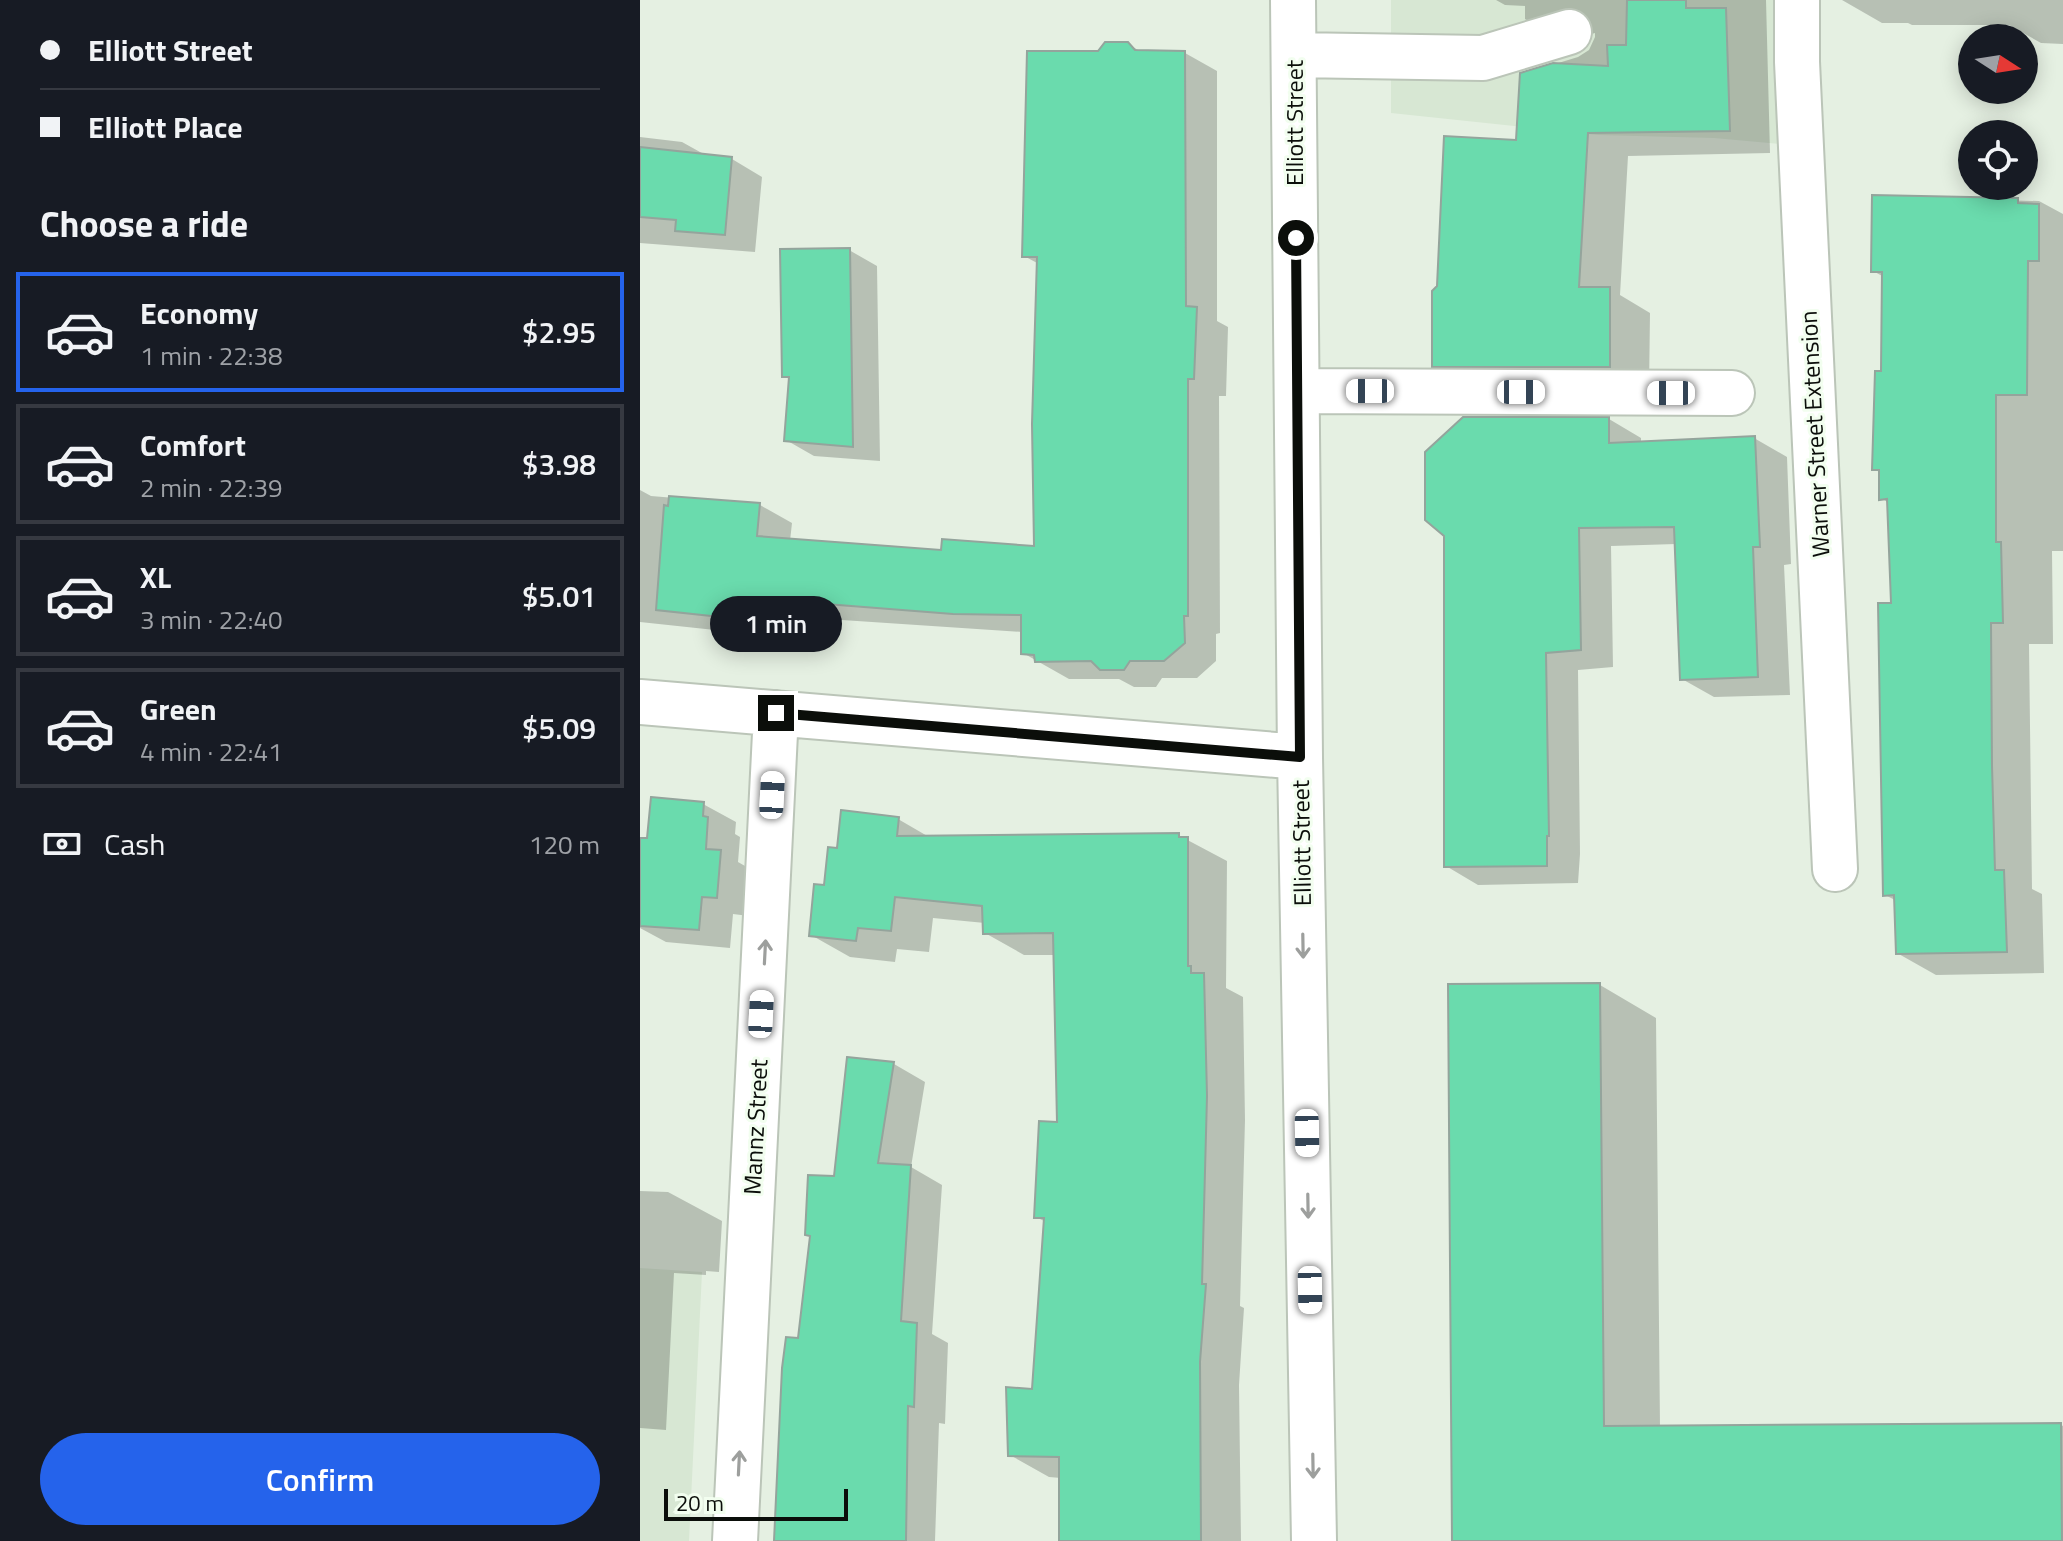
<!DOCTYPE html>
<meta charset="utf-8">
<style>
body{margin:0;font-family:"Titillium Web",sans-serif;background:#242831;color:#f1f3f6;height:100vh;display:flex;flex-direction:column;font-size:30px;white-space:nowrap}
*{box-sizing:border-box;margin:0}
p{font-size:26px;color:#9ea1a6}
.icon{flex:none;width:44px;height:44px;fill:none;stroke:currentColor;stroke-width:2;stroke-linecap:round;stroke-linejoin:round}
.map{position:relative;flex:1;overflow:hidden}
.side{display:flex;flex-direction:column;background:#171b24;width:640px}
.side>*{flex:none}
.hud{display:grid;align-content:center;height:176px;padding:0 40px;background:#171b24}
.needle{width:52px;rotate:102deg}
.controls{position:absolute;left:1318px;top:24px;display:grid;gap:16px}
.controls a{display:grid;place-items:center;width:80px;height:80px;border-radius:50%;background:#171b24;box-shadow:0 4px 20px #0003;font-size:40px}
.scale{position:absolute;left:24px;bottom:20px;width:184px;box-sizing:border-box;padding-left:8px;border:4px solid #0b0e0a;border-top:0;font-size:22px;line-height:28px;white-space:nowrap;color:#0b0e0a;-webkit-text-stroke:6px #f2feef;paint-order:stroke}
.end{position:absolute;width:36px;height:36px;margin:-18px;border:10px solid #0b0e0a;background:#fff;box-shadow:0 0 0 4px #fff}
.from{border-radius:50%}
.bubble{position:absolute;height:56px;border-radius:28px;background:#171b24;box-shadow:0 4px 20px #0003;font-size:26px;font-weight:600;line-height:56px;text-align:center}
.car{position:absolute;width:24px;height:48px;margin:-24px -12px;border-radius:10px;box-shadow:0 0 6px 2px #0007;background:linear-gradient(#fff 24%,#345 0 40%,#fff 0 76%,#345 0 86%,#fff 0)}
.hud b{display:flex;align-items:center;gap:28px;height:76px;font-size:30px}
.hud b+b{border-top:2px solid #363941}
.hud i{width:20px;height:20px;background:#f1f3f6}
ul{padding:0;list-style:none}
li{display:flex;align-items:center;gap:24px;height:120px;margin:0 16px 12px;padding:0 24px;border:4px solid #363941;border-radius:0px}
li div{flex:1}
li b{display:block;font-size:30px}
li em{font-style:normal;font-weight:600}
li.active{border-color:#2563eb}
li>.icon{width:72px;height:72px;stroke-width:1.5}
h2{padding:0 40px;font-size:36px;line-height:96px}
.pay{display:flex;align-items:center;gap:20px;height:88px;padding:0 40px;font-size:30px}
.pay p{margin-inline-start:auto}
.action{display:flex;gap:16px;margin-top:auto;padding:16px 40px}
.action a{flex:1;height:92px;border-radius:48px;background:#2563eb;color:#fff;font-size:32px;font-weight:600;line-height:92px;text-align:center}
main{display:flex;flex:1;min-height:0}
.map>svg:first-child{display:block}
.built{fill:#d7e7d3}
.shadow{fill:#0003}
.building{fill:#6adbad;stroke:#94a49c;stroke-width:2}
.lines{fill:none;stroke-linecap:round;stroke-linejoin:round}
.minor-casing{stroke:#bbc5b8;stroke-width:48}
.minor{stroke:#fff;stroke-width:44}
.oneway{stroke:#9d9f9d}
.route{stroke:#0b0e0a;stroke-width:10}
.labels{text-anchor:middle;stroke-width:6;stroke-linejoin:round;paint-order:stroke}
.street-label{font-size:24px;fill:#0b0e0a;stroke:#f2feef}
</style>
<main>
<section class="side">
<div class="hud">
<b><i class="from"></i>Elliott Street</b>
<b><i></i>Elliott Place</b>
</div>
<h2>Choose a ride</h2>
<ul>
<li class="active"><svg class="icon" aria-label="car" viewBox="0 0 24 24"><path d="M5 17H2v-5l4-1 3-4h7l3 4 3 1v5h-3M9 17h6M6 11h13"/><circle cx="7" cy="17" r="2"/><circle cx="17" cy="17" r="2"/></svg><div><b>Economy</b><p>1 min · 22:38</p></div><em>$2.95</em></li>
<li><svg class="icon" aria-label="car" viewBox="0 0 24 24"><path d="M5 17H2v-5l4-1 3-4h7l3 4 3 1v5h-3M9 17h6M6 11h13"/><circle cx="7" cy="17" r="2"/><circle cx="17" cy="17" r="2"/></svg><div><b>Comfort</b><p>2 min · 22:39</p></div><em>$3.98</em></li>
<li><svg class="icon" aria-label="car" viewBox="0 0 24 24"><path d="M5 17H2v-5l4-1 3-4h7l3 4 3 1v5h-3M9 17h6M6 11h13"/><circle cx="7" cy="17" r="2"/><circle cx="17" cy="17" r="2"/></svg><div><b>XL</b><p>3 min · 22:40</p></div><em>$5.01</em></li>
<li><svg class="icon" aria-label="car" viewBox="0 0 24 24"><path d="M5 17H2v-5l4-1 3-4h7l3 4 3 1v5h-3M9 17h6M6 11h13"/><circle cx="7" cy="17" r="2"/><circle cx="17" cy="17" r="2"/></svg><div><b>Green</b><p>4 min · 22:41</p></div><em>$5.09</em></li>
</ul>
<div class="pay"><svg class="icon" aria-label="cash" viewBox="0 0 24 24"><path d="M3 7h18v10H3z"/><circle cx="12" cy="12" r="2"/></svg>Cash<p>120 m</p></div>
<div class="action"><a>Confirm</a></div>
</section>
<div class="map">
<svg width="1423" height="1541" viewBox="0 0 1423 1541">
<rect width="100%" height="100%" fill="#e5f0e2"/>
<path class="built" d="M 751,0 L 1135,0 L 1140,144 L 1074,138 L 958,135 L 751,113 Z
M 0,1268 L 62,1272 L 49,1541 L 0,1541 Z"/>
<path class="shadow" d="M 856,0 L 1126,0 L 1130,153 L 988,156 L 980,295 L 1010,313 L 1009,390 L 835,389 L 794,365 L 878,142 L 882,74 L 938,57 L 949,50 L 955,37 L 955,33 L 925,42 L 885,19 L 885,6 L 865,5 Z
M 1202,0 L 1423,0 L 1423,44 L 1401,43 L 1369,25 L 1272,25 L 1268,23 L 1242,23 Z
M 487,44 L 502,52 L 545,53 L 577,71 L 577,321 L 588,327 L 586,396 L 579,396 L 580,633 L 576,634 L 576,661 L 557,678 L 522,678 L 516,687 L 494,687 L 479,679 L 429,679 L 383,653 L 383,632 L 142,616 L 140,637 L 0,622 L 0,490 L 11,496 L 120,505 L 152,523 L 150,541 L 303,552 L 396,548 L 399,264 L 384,256 L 459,53 Z
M 0,137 L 42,142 L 69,157 L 92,159 L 122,177 L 115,252 L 0,243 Z
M 1234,197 L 1399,201 L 1423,214 L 1423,551 L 1412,551 L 1413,644 L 1389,644 L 1392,889 L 1402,894 L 1404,973 L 1296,975 L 1257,953 L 1257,901 L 1245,895 L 1253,605 L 1249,503 L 1241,498 L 1241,473 L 1234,469 L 1243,373 L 1244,277 L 1233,271 Z
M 209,250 L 237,266 L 240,461 L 174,456 L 146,440 L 151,380 L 144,376 Z
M 969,419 L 1001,438 L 1001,443 L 1114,438 L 1147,457 L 1151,564 L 1144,565 L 1150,695 L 1074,697 L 1042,679 L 1036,544 L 971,546 L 973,667 L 938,670 L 940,854 L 938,883 L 838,885 L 806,866 Z
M 63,804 L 96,822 L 95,834 L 100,837 L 98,862 L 112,870 L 109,916 L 93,914 L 90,948 L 26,942 L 0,928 L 0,848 Z
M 258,819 L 289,837 L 538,835 L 587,861 L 586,988 L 603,997 L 605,1120 L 600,1306 L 604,1308 L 599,1385 L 601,1541 L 421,1541 L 421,1478 L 409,1477 L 370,1455 L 394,1391 L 406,1222 L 396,1217 L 419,1124 L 416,955 L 384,955 L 345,933 L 345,923 L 293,918 L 289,952 L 257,949 L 255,962 L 210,957 L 171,935 L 199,850 Z
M 960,985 L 1016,1018 L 1020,1427 L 1421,1425 L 1423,1426 L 1423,1541 L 814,1541 Z
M 254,1064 L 285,1082 L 271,1167 L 302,1185 L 292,1334 L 308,1343 L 305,1424 L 299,1423 L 295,1541 L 135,1541 L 160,1340 L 196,1178 Z
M 0,1191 L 28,1192 L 82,1221 L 79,1272 L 66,1271 L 66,1275 L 34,1273 L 26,1430 L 0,1428 Z"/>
<path class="building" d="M 987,0 L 1046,0 L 1046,8 L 1086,8 L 1090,131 L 948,133 L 939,287 L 970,287 L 970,367 L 792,367 L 792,291 L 797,286 L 804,136 L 876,140 L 880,73 L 913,63 L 968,66 L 967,45 L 986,45 Z
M 465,42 L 488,42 L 495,50 L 545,51 L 546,306 L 557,307 L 554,379 L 548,379 L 548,616 L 544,616 L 545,643 L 524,661 L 490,661 L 484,670 L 460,670 L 451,661 L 395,662 L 394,655 L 381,654 L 381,615 L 313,614 L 110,598 L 108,620 L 16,610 L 24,505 L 28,506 L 29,496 L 120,503 L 117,536 L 301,550 L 302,539 L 394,546 L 392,424 L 397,257 L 382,257 L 387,51 L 458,51 Z
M 0,147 L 92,157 L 85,235 L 35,231 L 36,220 L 0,217 Z
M 1232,195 L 1378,198 L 1378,203 L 1399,204 L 1399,261 L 1388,261 L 1387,395 L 1356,395 L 1356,542 L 1361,542 L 1363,623 L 1351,623 L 1352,766 L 1355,870 L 1364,870 L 1367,952 L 1256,954 L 1254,895 L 1243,896 L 1238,603 L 1251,603 L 1247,499 L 1239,500 L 1239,470 L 1232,470 L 1235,371 L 1241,371 L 1242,272 L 1231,272 Z
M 210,248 L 213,447 L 144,441 L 149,377 L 142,377 L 140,249 Z
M 823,417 L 969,417 L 969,443 L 1115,436 L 1120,547 L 1113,547 L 1118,677 L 1040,680 L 1034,527 L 939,528 L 941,650 L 906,653 L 909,836 L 907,836 L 907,866 L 804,867 L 804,536 L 785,520 L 785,452 Z
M 11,797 L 64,802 L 63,816 L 68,817 L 66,849 L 81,850 L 77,898 L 62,897 L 59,930 L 0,926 L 0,838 L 7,838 Z
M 201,810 L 259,817 L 257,836 L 539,833 L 539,837 L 548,837 L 548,966 L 551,966 L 551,973 L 564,973 L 567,1096 L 562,1284 L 566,1284 L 560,1362 L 561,1541 L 419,1541 L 419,1457 L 368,1456 L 366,1387 L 392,1389 L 404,1218 L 394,1218 L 399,1121 L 417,1122 L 413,933 L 343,934 L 342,906 L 255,897 L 251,931 L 218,928 L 216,941 L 169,936 L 174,884 L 184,885 L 188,847 L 197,848 Z
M 960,983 L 964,1426 L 1421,1423 L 1422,1541 L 812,1541 L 808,984 Z
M 207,1057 L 254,1062 L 238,1163 L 271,1165 L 261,1321 L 277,1323 L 274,1407 L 268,1406 L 266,1541 L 134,1541 L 142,1368 L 146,1337 L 158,1338 L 170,1236 L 165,1235 L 168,1175 L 194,1176 Z"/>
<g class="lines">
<g class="minor-casing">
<path id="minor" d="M 653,0 L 660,757 L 674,1541
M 1157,0 L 1157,62 L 1195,869
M 654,55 L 843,58 L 929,32
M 657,391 L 1092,393
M 0,702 L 660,757
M 95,1541 L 136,713"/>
</g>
<use href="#minor" class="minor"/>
</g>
<defs><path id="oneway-shaft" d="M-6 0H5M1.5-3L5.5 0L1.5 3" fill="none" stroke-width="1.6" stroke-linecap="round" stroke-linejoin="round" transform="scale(2)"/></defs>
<g class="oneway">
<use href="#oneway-shaft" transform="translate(663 946) rotate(89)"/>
<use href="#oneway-shaft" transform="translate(125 952) rotate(-87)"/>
<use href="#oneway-shaft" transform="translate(668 1206) rotate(89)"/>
<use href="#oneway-shaft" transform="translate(99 1463) rotate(-87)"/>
<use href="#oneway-shaft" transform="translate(673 1466) rotate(89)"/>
</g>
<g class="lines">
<path class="route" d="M 136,713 L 660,757 L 656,238"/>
</g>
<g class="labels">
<g class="street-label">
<text transform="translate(655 123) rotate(-90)" y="8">Elliott Street</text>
<text transform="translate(1175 434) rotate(-93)" y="8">Warner Street Extension</text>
<text transform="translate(662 843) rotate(-91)" y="8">Elliott Street</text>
<text transform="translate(116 1127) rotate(-87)" y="8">Mannz Street</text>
</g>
</g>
</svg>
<div class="controls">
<a><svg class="needle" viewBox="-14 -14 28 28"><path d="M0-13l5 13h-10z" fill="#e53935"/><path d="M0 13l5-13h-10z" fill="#9ea1a6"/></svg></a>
<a><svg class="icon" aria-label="locate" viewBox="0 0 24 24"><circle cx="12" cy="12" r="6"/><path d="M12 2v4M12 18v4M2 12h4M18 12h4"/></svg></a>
</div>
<div class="scale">20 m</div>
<i class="end from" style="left:656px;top:238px"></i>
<i class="end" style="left:136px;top:713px"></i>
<div class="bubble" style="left:70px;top:596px;width:132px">1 min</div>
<i class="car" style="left:730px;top:391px;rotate:270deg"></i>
<i class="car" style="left:881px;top:392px;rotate:90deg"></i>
<i class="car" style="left:1031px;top:393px;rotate:270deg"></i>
<i class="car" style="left:132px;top:795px;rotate:3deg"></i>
<i class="car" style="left:121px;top:1014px;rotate:3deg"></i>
<i class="car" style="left:667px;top:1133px;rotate:179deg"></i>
<i class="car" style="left:670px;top:1290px;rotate:179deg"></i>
</div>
</main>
